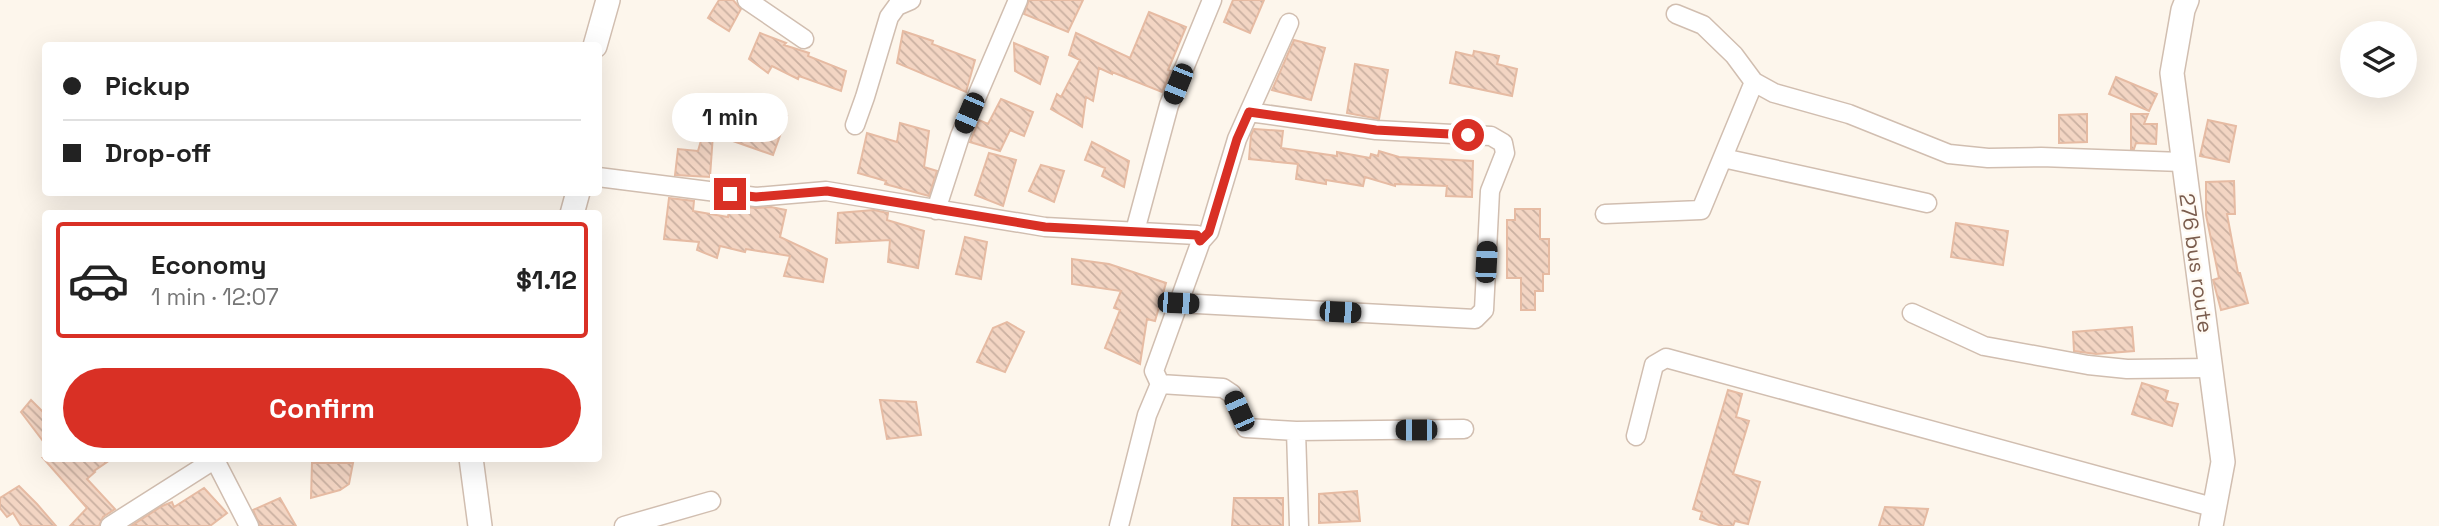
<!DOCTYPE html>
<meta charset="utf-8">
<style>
body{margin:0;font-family:"Space Grotesk",sans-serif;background:#f2f2f2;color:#222;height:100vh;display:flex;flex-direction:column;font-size:26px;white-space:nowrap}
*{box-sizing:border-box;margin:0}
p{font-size:23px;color:#767676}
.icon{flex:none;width:38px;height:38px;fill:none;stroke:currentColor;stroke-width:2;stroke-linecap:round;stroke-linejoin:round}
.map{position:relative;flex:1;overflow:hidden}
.details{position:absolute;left:42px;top:210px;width:560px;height:252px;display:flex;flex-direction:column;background:#fff;border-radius:7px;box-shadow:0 7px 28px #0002}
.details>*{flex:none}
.banner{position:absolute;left:42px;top:42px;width:560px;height:154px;border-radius:7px;box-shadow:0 7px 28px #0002;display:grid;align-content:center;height:154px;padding:0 21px;background:#fff}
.controls{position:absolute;left:2340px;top:21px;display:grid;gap:14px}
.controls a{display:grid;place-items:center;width:77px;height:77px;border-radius:50%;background:#fff;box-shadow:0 7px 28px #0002;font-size:35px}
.end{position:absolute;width:32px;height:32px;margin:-16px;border:9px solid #d93025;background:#fff;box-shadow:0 0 0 4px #fff}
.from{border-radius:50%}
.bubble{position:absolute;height:49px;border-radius:24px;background:#fff;box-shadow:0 7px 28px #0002;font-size:23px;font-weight:700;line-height:49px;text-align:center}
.car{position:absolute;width:21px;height:42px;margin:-21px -10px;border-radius:9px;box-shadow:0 0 5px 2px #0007;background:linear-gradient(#222 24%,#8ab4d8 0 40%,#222 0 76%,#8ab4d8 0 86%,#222 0)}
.banner b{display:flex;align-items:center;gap:24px;height:66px;font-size:26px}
.banner b+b{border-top:2px solid #e0e0e0}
.banner i{width:18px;height:18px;background:#222}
ul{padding:12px 0 0;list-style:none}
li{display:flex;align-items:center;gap:21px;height:116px;margin:0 14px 10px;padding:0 7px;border:4px solid transparent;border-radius:7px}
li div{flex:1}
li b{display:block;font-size:26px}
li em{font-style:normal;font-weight:700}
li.current{border-color:#d93025}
li>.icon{width:63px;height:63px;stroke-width:1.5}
.primary-button{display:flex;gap:14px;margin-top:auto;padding:14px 21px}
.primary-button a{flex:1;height:80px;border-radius:42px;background:#d93025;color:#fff;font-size:28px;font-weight:700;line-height:80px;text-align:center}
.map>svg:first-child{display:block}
.building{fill:url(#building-back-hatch);stroke:#e6bba3;stroke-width:2}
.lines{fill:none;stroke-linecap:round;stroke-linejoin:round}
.minor-casing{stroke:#d1beb0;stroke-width:21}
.tertiary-casing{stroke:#d1beb0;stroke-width:26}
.minor{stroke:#fff;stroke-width:18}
.tertiary{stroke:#fff;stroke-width:23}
.route{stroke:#d93025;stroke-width:9}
.labels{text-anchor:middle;stroke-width:5;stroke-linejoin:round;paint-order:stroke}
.street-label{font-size:21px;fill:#7a5c4d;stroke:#fffaf3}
</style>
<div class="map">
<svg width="2439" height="526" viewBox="0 0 2439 526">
<defs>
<pattern id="building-back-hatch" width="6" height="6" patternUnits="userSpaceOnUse" patternTransform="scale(1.75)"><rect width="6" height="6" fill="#f3d5c3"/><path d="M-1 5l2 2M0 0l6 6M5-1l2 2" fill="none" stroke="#cab0a1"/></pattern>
</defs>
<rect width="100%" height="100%" fill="#fdf6ec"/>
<path class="building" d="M 719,0 L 733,0 L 741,9 L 729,31 L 708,18 Z
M 1029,0 L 1083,0 L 1068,32 L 1024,14 Z
M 1233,0 L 1264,0 L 1250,33 L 1224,22 Z
M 1149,12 L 1186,27 L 1168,70 L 1171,71 L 1162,92 L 1112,72 L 1112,74 L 1099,68 L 1093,101 L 1086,97 L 1082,127 L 1051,109 L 1057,94 L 1061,97 L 1080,60 L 1069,55 L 1076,33 L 1130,58 Z
M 903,31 L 933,41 L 932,44 L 975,60 L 966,92 L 897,63 Z
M 760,33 L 786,43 L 784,45 L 809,53 L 808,56 L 846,71 L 841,91 L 799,76 L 798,79 L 772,66 L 768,73 L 749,59 Z
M 1294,40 L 1325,48 L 1311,100 L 1272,90 Z
M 1014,43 L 1048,57 L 1040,84 L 1015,71 Z
M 1474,51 L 1499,56 L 1497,64 L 1517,69 L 1512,96 L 1450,83 L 1456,52 L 1473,56 Z
M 1355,64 L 1388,70 L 1379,119 L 1347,113 Z
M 2116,77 L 2157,94 L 2149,111 L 2109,94 Z
M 1001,99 L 1033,112 L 1024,136 L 1010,130 L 1000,151 L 970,142 L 979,120 L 988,124 Z
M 755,103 L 787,116 L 773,155 L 713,134 L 710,177 L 675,175 L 678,149 L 698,151 L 711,106 L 748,121 Z
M 2087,114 L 2087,142 L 2059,143 L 2059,115 Z
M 2131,114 L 2148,114 L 2144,124 L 2157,124 L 2156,144 L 2136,143 L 2134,149 L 2131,149 Z
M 2208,120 L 2236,126 L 2229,162 L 2200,156 Z
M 900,123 L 929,131 L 924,167 L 937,171 L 929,196 L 885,184 L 886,181 L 858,173 L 867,133 L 897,142 Z
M 1254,129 L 1283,131 L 1281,148 L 1337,156 L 1337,152 L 1370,158 L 1371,154 L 1378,156 L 1379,151 L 1399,157 L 1473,161 L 1472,197 L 1446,196 L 1447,186 L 1395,184 L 1395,186 L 1365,177 L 1363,186 L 1326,180 L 1326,184 L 1296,179 L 1298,164 L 1249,159 L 1251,135 Z
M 1092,142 L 1129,161 L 1124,187 L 1102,176 L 1105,168 L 1085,160 Z
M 989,153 L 1016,160 L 1003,206 L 975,195 Z
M 1041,165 L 1064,171 L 1054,202 L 1029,191 Z
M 2234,181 L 2235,214 L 2227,214 L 2238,273 L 2240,273 L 2248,303 L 2221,310 L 2213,280 L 2219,278 L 2206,215 L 2206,182 Z
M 669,198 L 694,201 L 693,211 L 728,217 L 730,205 L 755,208 L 771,207 L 786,210 L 780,237 L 827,259 L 823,282 L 784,276 L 790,256 L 746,249 L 745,252 L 720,246 L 717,258 L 697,250 L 699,242 L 664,239 Z
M 1515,209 L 1540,209 L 1540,239 L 1549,239 L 1549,274 L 1543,274 L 1543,291 L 1535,291 L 1535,310 L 1521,310 L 1521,278 L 1507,278 L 1507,220 L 1515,220 Z
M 874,210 L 888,213 L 887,220 L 924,231 L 918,268 L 888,262 L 890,240 L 836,243 L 838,213 Z
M 1956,223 L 2008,231 L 2003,265 L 1951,257 Z
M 965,237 L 987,242 L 981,279 L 956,274 Z
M 1072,259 L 1109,264 L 1166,283 L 1155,321 L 1147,319 L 1140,364 L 1105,348 L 1120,310 L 1114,308 L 1121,291 L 1072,284 Z
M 1007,322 L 1024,332 L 1005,372 L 977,362 L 993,328 Z
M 2132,327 L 2134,351 L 2096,354 L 2074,351 L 2073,332 Z
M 2142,383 L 2168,391 L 2165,401 L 2178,404 L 2172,426 L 2132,414 Z
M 1728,390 L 1742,394 L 1736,417 L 1749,421 L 1733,474 L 1760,482 L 1748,524 L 1735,521 L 1733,526 L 1722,526 L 1700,519 L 1702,512 L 1693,509 Z
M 31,400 L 46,415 L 46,445 L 21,412 Z
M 880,400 L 916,402 L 921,435 L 887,439 Z
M 43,458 L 113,458 L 94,471 L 95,472 L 87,479 L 115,509 L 103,517 L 99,526 L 70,526 L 87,508 Z
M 312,463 L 353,463 L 349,484 L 340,490 L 311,498 Z
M 19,486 L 37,504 L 56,526 L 21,526 L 13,513 L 7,517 L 0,508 L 0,498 Z
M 204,488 L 227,513 L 210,526 L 131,526 L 162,506 L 172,502 L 174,507 Z
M 1357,491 L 1360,521 L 1319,523 L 1319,494 Z
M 280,498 L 296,526 L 260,526 L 253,510 Z
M 1234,498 L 1283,498 L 1283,526 L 1232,526 Z
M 1885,507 L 1928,509 L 1923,526 L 1879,526 Z"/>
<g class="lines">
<g class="minor-casing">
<path id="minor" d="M 747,0 L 804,39
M 1676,14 L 1703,25 L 1734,55 L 1754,82 L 1774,93 L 1849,114 L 1949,154 L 1988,158 L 2041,157 L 2182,162
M 1249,112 L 1289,23
M 855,125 L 865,97 L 889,17 L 897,6 L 911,0
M 1723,158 L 1927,203
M 598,177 L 756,197 L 826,191 L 1045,227 L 1197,235 L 1201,241 L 1154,371 L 1160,384 L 1223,388 L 1232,394 L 1246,428 L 1296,431 L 1299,526
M 936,210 L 960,136 L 1018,0
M 1605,214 L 1701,210 L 1754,82
M 1135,231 L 1169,105 L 1212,0
M 1178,303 L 1475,319 L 1484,310 L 1490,191 L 1505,153 L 1503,143 L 1491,136 L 1376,130 L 1249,112 L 1237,139 L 1209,232 L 1201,241
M 1912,313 L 1984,346 L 2088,365 L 2127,369 L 2210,368
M 1296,431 L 1464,429
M 1636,436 L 1654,365 L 1666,358 L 2216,508
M 215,460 L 249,526
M 110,526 L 217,458
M 624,526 L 711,501
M 1119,526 L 1147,415 L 1160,384"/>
</g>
<g class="tertiary-casing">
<path id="tertiary" d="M 2187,0 L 2183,10 L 2172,73 L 2223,462 L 2211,526
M 595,46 L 608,0
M 572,214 L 578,192
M 471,458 L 480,526"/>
</g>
<use href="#minor" class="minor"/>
<use href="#tertiary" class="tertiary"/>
</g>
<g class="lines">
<path class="route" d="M 730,194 L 756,197 L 827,191 L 1045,227 L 1197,235 L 1200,241 L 1209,232 L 1237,139 L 1249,112 L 1376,130 L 1468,135"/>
</g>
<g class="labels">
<g class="street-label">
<text transform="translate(2196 263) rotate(82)" y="7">276 bus route</text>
</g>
</g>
</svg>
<div class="controls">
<a><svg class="icon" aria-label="layers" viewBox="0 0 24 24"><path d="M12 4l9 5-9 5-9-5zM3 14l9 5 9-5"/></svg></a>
</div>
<i class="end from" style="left:1468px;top:135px"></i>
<i class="end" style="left:730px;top:194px"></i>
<div class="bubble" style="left:672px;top:93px;width:116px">1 min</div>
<i class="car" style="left:1178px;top:84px;rotate:202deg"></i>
<i class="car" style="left:969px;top:113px;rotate:203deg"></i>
<i class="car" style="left:1486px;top:262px;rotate:3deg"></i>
<i class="car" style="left:1178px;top:303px;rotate:93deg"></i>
<i class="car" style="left:1340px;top:312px;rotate:93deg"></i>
<i class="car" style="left:1239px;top:411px;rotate:336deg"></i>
<i class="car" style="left:1416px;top:430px;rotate:270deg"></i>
<div class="banner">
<b><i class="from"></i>Pickup</b>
<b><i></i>Drop-off</b>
</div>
<section class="details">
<ul>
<li class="current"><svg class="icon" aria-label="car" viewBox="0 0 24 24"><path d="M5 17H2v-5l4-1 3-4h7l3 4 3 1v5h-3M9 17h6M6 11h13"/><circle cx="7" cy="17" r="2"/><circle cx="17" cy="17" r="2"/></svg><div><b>Economy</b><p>1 min · 12:07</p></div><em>$1.12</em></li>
</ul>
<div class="primary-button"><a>Confirm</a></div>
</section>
</div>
